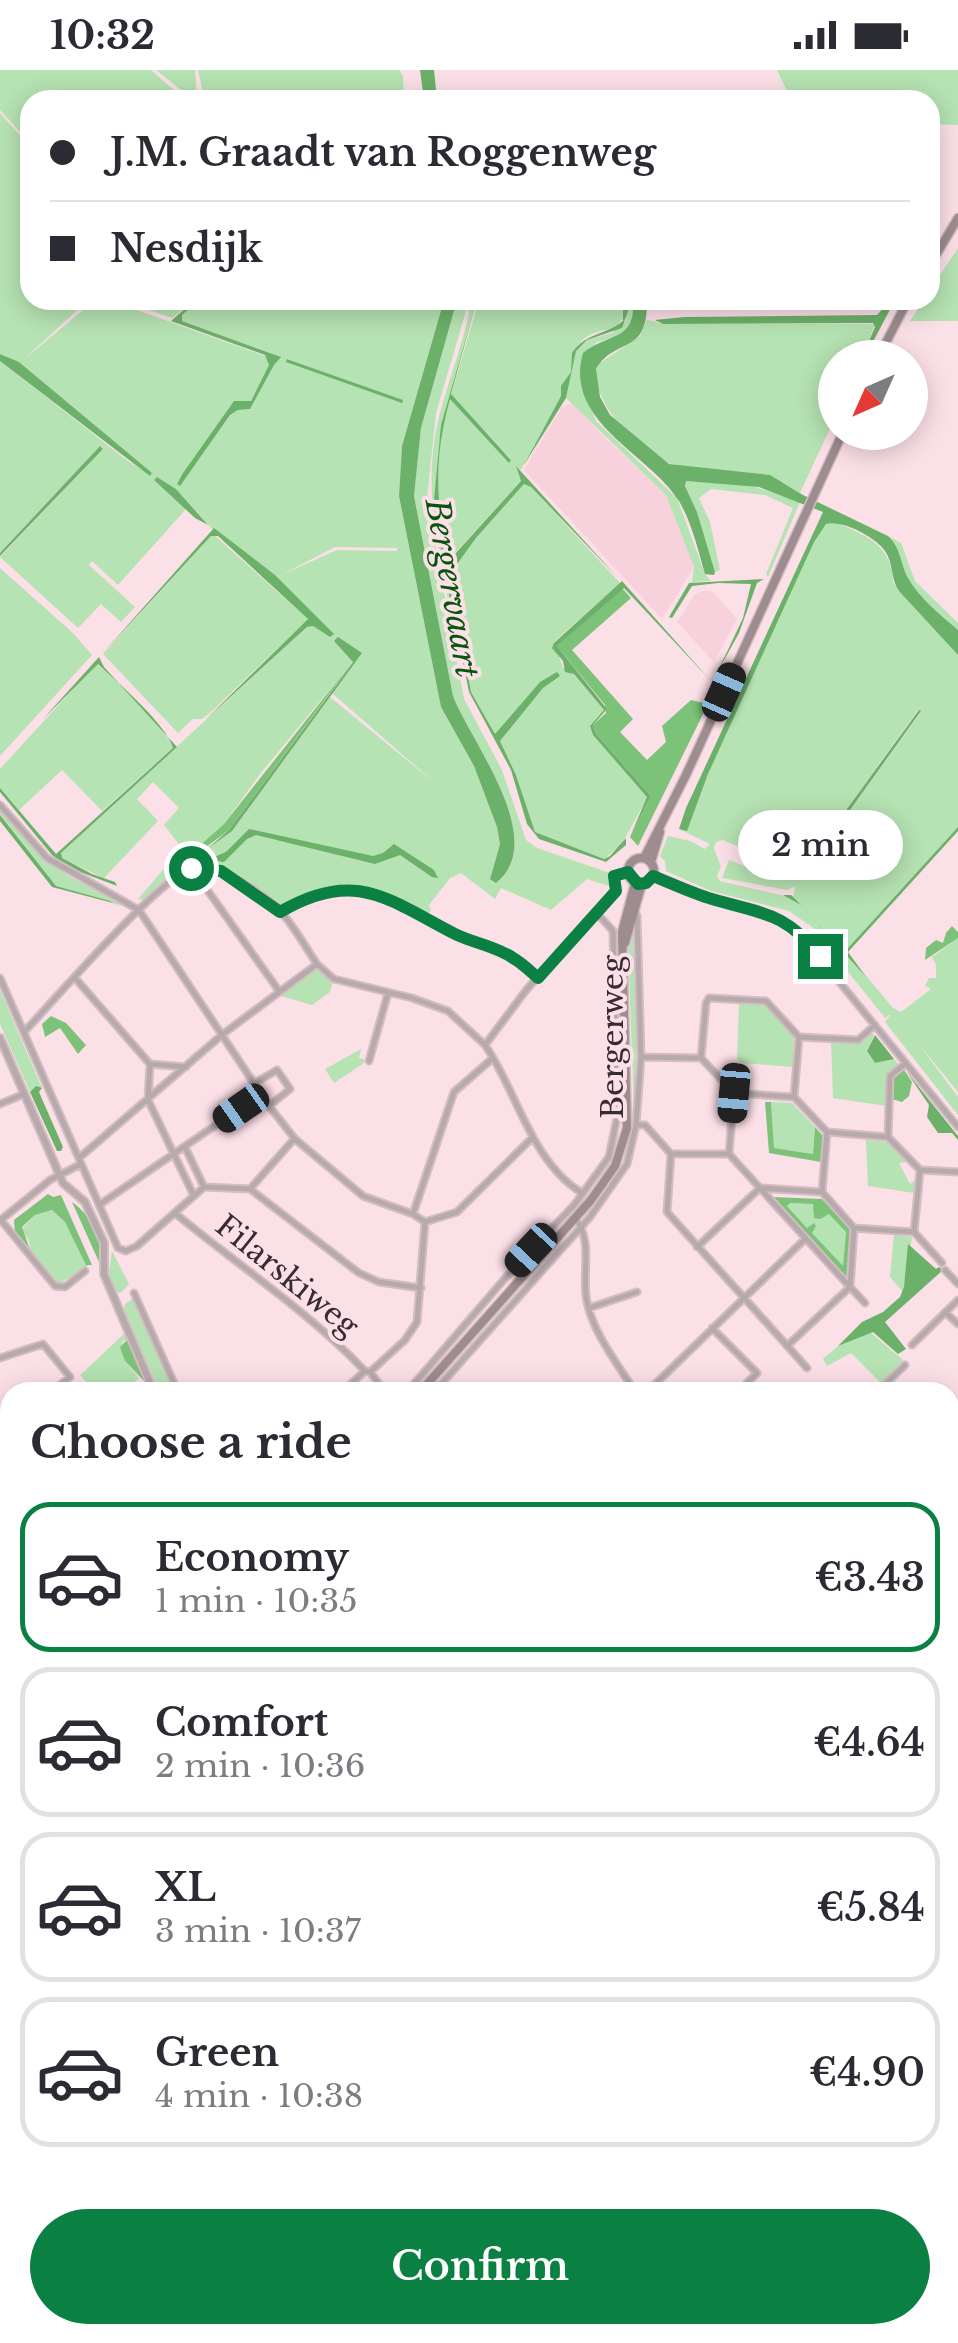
<!DOCTYPE html>
<meta charset="utf-8">
<style>
body{margin:0;font-family:"Libre Baskerville",serif;background:#f2f2f3;color:#2b2b33;height:100vh;display:flex;flex-direction:column;font-size:38px;white-space:nowrap}
*{box-sizing:border-box;margin:0}
p{font-size:32px;color:#7c7c81}
.icon{flex:none;width:55px;height:55px;fill:none;stroke:currentColor;stroke-width:2;stroke-linecap:round;stroke-linejoin:round}
.map{position:relative;flex:1;overflow:hidden}
.sheet{position:absolute;left:0px;top:1312px;width:960px;height:962px;display:flex;flex-direction:column;background:#fff;border-radius:30px 30px 0 0;box-shadow:0 5px 25px #0003}
.sheet>*{flex:none}
.hud{position:absolute;left:20px;top:20px;width:920px;height:220px;border-radius:30px;box-shadow:0 5px 25px #0003;display:grid;align-content:center;height:220px;padding:0 30px;background:#fff}
.needle{width:65px;rotate:225deg}
.controls{position:absolute;left:818px;top:270px;display:grid;gap:20px}
.controls a{display:grid;place-items:center;width:110px;height:110px;border-radius:50%;background:#fff;box-shadow:0 5px 25px #0003;font-size:50px}
.end{position:absolute;width:45px;height:45px;margin:-22px;border:12px solid #0b8043;background:#fff;box-shadow:0 0 0 5px #fff}
.from{border-radius:50%}
.bubble{position:absolute;height:70px;border-radius:35px;background:#fff;box-shadow:0 5px 25px #0003;font-size:32px;font-weight:600;line-height:70px;text-align:center}
.car{position:absolute;width:30px;height:60px;margin:-30px -15px;border-radius:12px;box-shadow:0 0 8px 2px #0007;background:linear-gradient(#222 24%,#8ab4d8 0 40%,#222 0 76%,#8ab4d8 0 86%,#222 0)}
.hud b{display:flex;align-items:center;gap:35px;height:95px;font-size:38px}
.hud b+b{border-top:2px solid #e1e1e2}
.hud i{width:25px;height:25px;background:#2b2b33}
ul{padding:0;list-style:none}
li{display:flex;align-items:center;gap:30px;height:150px;margin:0 20px 15px;padding:0 10px;border:5px solid #e1e1e2;border-radius:30px}
li div{flex:1}
li b{display:block;font-size:38px}
li em{font-style:normal;font-weight:600}
li.active{border-color:#0b8043}
li>.icon{width:90px;height:90px;stroke-width:1.5}
h2{padding:0 30px;font-size:45px;line-height:120px}
.cta{display:flex;gap:20px;margin-top:auto;padding:20px 30px}
.cta a{flex:1;height:115px;border-radius:60px;background:#0b8043;color:#fff;font-size:40px;font-weight:600;line-height:115px;text-align:center}
.status{display:flex;justify-content:space-between;align-items:center;height:70px;padding:0 50px;background:#fff;direction:ltr}
.status svg{height:28px;fill:currentColor}
.map>svg:first-child{display:block}
.built{fill:#f7d2dc}
.green{fill:#b6e3b3;fill-rule:evenodd}
.forest{fill:#7cc278;fill-rule:evenodd}
.water{fill:#6cb169}
.lines{fill:none;stroke-linecap:round;stroke-linejoin:round}
.minor-casing{stroke:#d5bcc2;stroke-width:9}
.tertiary-casing{stroke:#d5bcc2;stroke-width:10}
.secondary-casing{stroke:#d5bcc2;stroke-width:11}
.minor{stroke:#b6aaad;stroke-width:5}
.tertiary{stroke:#b6aaad;stroke-width:6}
.secondary{stroke:#9d8c90;stroke-width:8}
.route{stroke:#0b8043;stroke-width:12}
.labels{text-anchor:middle;stroke-width:8;stroke-linejoin:round;paint-order:stroke}
.street-label{font-size:30px;fill:#372c2f;stroke:#fce0e7}
.water-label{font-size:32px;font-style:italic;fill:#07540b;stroke:#fce0e7}
</style>
<div class="status"><b>10:32</b><svg viewBox="0 0 49 12"><path d="M0 12V9h3v3zM5 12V6h3v6zM10 12V3h3v9zM15 12V0h3v12zM26 1h20v11H26zM47 4h2v5h-2z"/></svg></div>
<div class="map">
<svg width="958" height="2273" viewBox="0 0 958 2273">
<rect width="100%" height="100%" fill="#fce0e7"/>
<path class="built" d="M 574,333 L 596,359 L 666,425 L 694,497 L 662,549 L 524,400 L 562,337 Z
M 703,521 L 712,521 L 737,549 L 714,592 L 677,552 L 695,524 Z"/>
<path class="green" d="M 0,0 L 151,0 L 174,20 L 168,30 L 30,30 L 30,73 L 0,40 Z
M 156,0 L 195,0 L 197,26 L 192,29 Z
M 198,0 L 399,0 L 403,6 L 404,30 L 208,30 L 203,23 Z
M 777,0 L 958,0 L 958,55 L 930,54 L 930,30 L 791,30 Z
M 0,43 L 30,77 L 30,230 L 88,230 L 22,291 L 95,230 L 109,230 L 265,286 L 270,295 L 251,331 L 234,332 L 183,403 L 177,414 L 180,415 L 230,345 L 238,340 L 250,339 L 276,291 L 273,284 L 182,251 L 182,245 L 199,230 L 444,230 L 402,376 L 399,426 L 441,637 L 474,696 L 497,757 L 500,774 L 491,805 L 496,813 C 550,771 470,670 453,626 L 414,426 L 421,358 L 457,230 L 466,241 L 436,343 L 427,429 L 464,629 L 502,700 L 526,770 L 537,778 L 610,803 L 612,817 L 587,809 L 551,840 L 501,818 L 495,829 L 461,803 L 450,808 L 429,835 L 431,840 L 428,844 C 379,812 334,806 284,838 C 259,821 221,785 189,794 C 173,799 157,819 145,830 L 138,829 L 163,800 L 190,789 L 232,761 L 330,627 L 436,714 L 332,623 L 362,583 L 341,578 L 353,591 L 260,704 L 224,754 L 188,786 L 164,755 L 179,738 L 153,712 L 137,729 L 158,751 L 104,808 L 61,788 L 61,783 L 307,557 L 313,556 L 330,567 L 275,505 L 212,459 L 176,419 L 157,407 L 154,410 L 186,439 L 118,515 L 92,491 L 89,495 L 135,537 L 121,552 L 101,534 L 78,558 L 0,487 L 103,379 L 100,376 L 0,483 L 0,291 L 128,391 L 150,405 L 152,404 L 19,292 L 0,284 ZM 288,289 L 402,330 L 402,332 L 287,292 ZM 335,477 L 397,478 L 397,481 L 337,480 L 281,505 Z
M 958,178 L 958,251 L 910,251 L 924,230 L 930,230 L 930,220 Z
M 120,230 L 195,230 L 172,248 Z
M 463,230 L 477,230 L 441,358 L 450,328 L 509,392 L 511,389 L 451,325 L 479,230 L 623,230 L 625,244 C 617,264 599,257 585,268 C 567,283 575,292 570,304 C 565,313 562,315 561,326 L 524,395 L 520,400 L 516,396 L 521,411 L 445,494 L 451,545 C 439,483 424,424 436,361 C 444,320 461,282 469,242 Z
M 626,230 L 632,230 L 632,254 L 616,267 L 597,272 L 581,290 L 581,310 L 596,351 L 677,428 L 705,504 L 711,511 L 692,512 L 694,497 L 666,425 L 566,328 L 575,281 L 587,270 L 612,263 L 626,251 Z
M 647,250 L 663,254 L 875,254 L 862,287 L 835,288 L 835,348 L 800,423 C 751,390 724,408 672,394 C 641,386 588,330 597,295 L 640,266 Z
M 686,411 L 749,415 L 800,432 L 768,507 L 766,504 L 793,438 L 765,425 L 711,419 L 699,428 L 710,452 L 720,500 L 715,502 L 697,442 L 685,416 Z
M 524,414 L 531,417 L 620,513 L 554,572 L 563,598 L 574,604 L 604,640 L 590,656 L 593,665 L 648,727 L 621,775 L 604,789 L 535,762 L 516,705 L 500,671 L 543,618 L 560,605 L 540,612 L 495,664 L 471,622 L 450,504 L 476,468 Z
M 832,451 C 864,464 892,474 893,512 L 958,585 L 958,757 L 848,878 L 843,878 L 893,938 L 901,942 L 931,919 L 925,916 L 929,908 L 936,908 L 936,895 L 932,887 L 958,868 L 958,1022 L 918,973 L 958,1027 L 958,1045 L 885,952 L 891,944 L 885,948 L 812,857 L 789,841 L 711,821 L 666,801 L 665,791 L 660,786 L 668,766 L 690,771 L 705,779 L 710,774 L 679,759 L 687,760 L 711,697 L 814,471 L 823,456 ZM 918,640 L 921,642 L 801,809 L 806,795 ZM 723,770 L 753,783 L 747,797 L 729,790 L 722,808 L 787,820 L 795,816 L 793,828 L 720,811 L 717,806 L 721,797 L 714,778 L 716,772 Z
M 213,464 L 308,549 L 213,640 L 202,649 L 193,649 L 178,663 L 103,584 Z
M 888,466 L 901,473 L 915,511 L 958,553 L 958,560 C 941,544 920,529 908,509 C 900,494 900,479 888,466 Z
M 0,498 L 73,563 L 92,585 L 0,686 Z
M 96,594 C 114,605 168,659 173,678 L 102,741 L 62,700 L 19,740 L 0,718 L 0,699 Z
M 0,739 L 49,793 L 68,806 L 133,839 L 56,816 L 0,745 Z
M 633,864 L 637,971 L 634,1038 L 628,877 Z
M 316,898 L 333,911 L 330,922 L 312,935 L 281,926 Z
M 0,920 L 42,1018 L 36,1017 L 30,1022 L 0,954 Z
M 739,934 L 765,935 L 794,966 L 793,997 L 741,993 L 737,989 Z
M 872,963 L 874,965 L 867,981 L 875,993 L 894,989 L 898,994 L 887,1004 L 886,1036 L 833,1028 L 831,971 L 861,972 Z
M 361,979 L 359,988 L 364,989 L 364,993 L 334,1013 L 325,999 Z
M 771,1032 L 792,1033 L 815,1057 L 813,1084 L 774,1078 Z
M 866,1070 L 889,1072 L 907,1092 L 899,1093 L 910,1114 L 915,1110 L 914,1123 L 868,1116 Z
M 789,1133 L 813,1134 L 820,1149 L 829,1143 L 846,1162 L 843,1197 L 787,1136 Z
M 52,1140 L 65,1152 L 88,1196 L 59,1214 L 30,1180 L 29,1170 L 21,1160 L 35,1145 Z
M 894,1164 L 912,1167 L 903,1222 L 890,1207 Z
M 112,1181 L 129,1214 L 121,1223 L 115,1222 L 108,1208 Z
M 132,1229 L 135,1230 L 175,1322 L 160,1322 L 124,1241 L 125,1234 Z
M 870,1262 L 903,1290 L 881,1313 L 851,1283 L 827,1296 L 823,1289 L 838,1276 Z
M 125,1263 L 128,1269 L 122,1272 L 125,1291 L 139,1308 L 123,1322 L 95,1322 L 80,1305 Z
M 950,2152 L 958,2161 L 958,2218 L 950,2225 Z"/>
<path class="forest" d="M 622,518 L 631,528 L 572,580 L 633,649 L 620,662 L 647,690 L 666,672 L 662,656 L 691,630 L 708,634 L 638,776 L 630,767 L 651,726 L 596,664 L 593,655 L 606,643 L 605,635 L 557,576 Z
M 353,591 L 229,760 L 190,789 L 188,786 L 224,754 Z
M 952,856 L 958,862 L 958,868 L 925,890 L 926,878 L 936,870 L 943,873 L 946,863 Z
M 51,946 L 66,953 L 86,975 L 78,984 L 60,958 L 45,967 L 42,954 Z
M 904,1000 L 912,1012 L 909,1026 L 902,1032 L 892,1029 L 893,1009 Z
M 765,1032 L 771,1032 L 774,1078 L 813,1084 L 815,1057 L 823,1066 L 821,1092 L 769,1083 Z
M 48,1124 L 53,1127 L 61,1125 L 92,1195 L 86,1195 L 65,1152 L 52,1140 L 35,1145 L 22,1157 L 30,1180 L 15,1163 L 14,1150 Z
M 771,1127 L 822,1129 L 851,1160 L 847,1210 ZM 790,1133 L 813,1134 L 814,1148 L 820,1149 L 829,1144 L 846,1162 L 843,1196 L 812,1163 L 816,1156 L 814,1153 L 807,1158 L 787,1136 Z
M 72,1132 C 89,1143 105,1171 99,1192 Z
M 128,1269 L 146,1313 L 125,1291 L 120,1277 Z"/>
<path class="water" d="M 420,0 L 434,0 L 437,30 L 424,30 Z
M 195,230 L 199,230 L 182,245 L 182,251 L 281,287 L 274,295 L 250,339 L 238,340 L 230,345 L 180,416 L 177,414 L 183,403 L 234,331 L 251,331 L 269,295 L 265,285 L 171,251 Z
M 444,230 L 457,230 L 421,358 L 414,426 L 453,626 C 470,671 550,770 496,813 L 490,809 L 500,774 L 497,757 L 474,696 L 441,637 L 399,426 L 402,376 Z
M 477,230 L 451,324 L 511,390 L 509,393 L 450,329 C 432,395 438,428 446,494 L 521,411 L 516,396 L 618,508 L 531,417 L 524,414 L 476,468 L 450,504 L 471,622 L 495,664 L 540,612 L 557,602 L 560,606 L 543,618 L 500,671 L 516,705 L 535,762 L 604,789 L 610,786 L 626,768 L 626,775 L 606,792 L 539,769 L 527,754 L 511,700 L 469,622 L 444,501 L 434,430 L 441,355 Z
M 623,230 L 628,241 L 622,258 L 587,270 L 576,281 L 566,328 L 524,395 L 561,326 L 561,316 L 571,302 L 572,283 C 585,263 606,265 623,251 Z
M 632,230 L 647,230 C 648,287 616,266 596,299 L 600,327 L 610,345 L 669,394 L 770,405 L 803,425 L 888,466 C 901,478 900,493 908,508 C 920,529 941,545 958,560 L 958,585 L 899,521 C 890,508 894,494 885,481 C 876,467 841,449 826,454 L 814,472 L 708,704 L 687,761 L 679,759 L 686,738 L 823,442 L 759,417 L 686,411 L 685,416 L 697,442 L 715,502 L 714,505 L 705,504 C 698,480 692,453 679,431 C 650,384 563,352 583,283 C 607,263 638,271 632,230 Z
M 891,230 L 895,230 L 865,287 L 862,287 L 875,257 L 873,253 L 663,254 L 655,250 L 685,247 L 877,245 Z
M 0,284 L 19,292 L 152,403 L 150,406 L 0,291 Z
M 287,289 L 403,330 L 402,333 L 286,292 Z
M 100,376 L 103,379 L 0,486 L 0,483 Z
M 157,407 L 176,419 L 208,455 L 195,448 L 154,410 Z
M 214,458 L 275,505 L 334,564 L 330,567 L 313,556 L 307,557 L 205,650 L 308,549 L 218,466 L 211,466 L 102,584 Z
M 764,509 L 757,513 L 739,563 L 717,603 L 743,548 L 751,514 L 718,513 L 692,516 L 672,548 L 669,547 L 689,513 Z
M 622,511 L 711,611 L 624,518 L 557,576 L 607,639 L 593,655 L 596,664 L 651,726 L 630,767 L 647,727 L 593,665 L 590,656 L 604,640 L 574,604 L 565,602 L 563,591 L 552,578 L 554,573 Z
M 338,567 L 362,583 L 232,761 L 207,779 L 229,760 L 353,592 L 334,571 Z
M 99,587 L 104,597 L 177,677 L 61,783 L 62,788 L 92,804 L 115,812 L 117,816 L 70,798 L 52,785 L 0,722 L 0,718 L 56,784 L 173,678 C 167,655 117,612 98,594 L 42,650 Z
M 919,640 L 921,641 L 800,810 L 798,807 L 806,795 Z
M 0,745 L 56,816 L 110,831 L 128,842 L 113,833 L 52,817 L 0,751 Z
M 958,757 L 958,761 L 848,882 L 866,907 L 801,835 L 783,825 L 791,825 C 806,839 831,872 848,878 Z
M 249,759 L 373,786 L 383,783 L 394,774 L 434,800 L 438,808 L 432,807 L 400,785 L 375,794 L 256,765 L 247,769 L 224,792 L 207,790 L 226,782 Z
M 875,965 L 894,989 L 875,993 L 867,981 Z
M 906,1001 L 958,1066 L 958,1070 L 952,1063 L 938,1063 L 927,1047 L 929,1035 Z
M 36,1016 L 42,1018 L 39,1022 L 63,1077 L 61,1081 L 57,1081 L 30,1022 Z
M 908,1174 L 936,1199 L 939,1197 L 943,1200 L 885,1252 L 906,1279 L 898,1284 L 873,1262 L 838,1276 L 862,1252 L 883,1242 L 900,1227 L 904,1217 Z"/>
<g class="lines">
<g class="minor-casing">
<path id="minor" d="M 0,735 L 47,788 L 139,840 L 269,1036 L 295,1069 L 363,1126 L 413,1144 L 425,1152
M 191,797 L 279,921
M 653,805 L 704,827 L 773,845 L 796,859 L 958,1057
M 281,842 C 355,799 387,828 455,864 C 473,873 496,877 513,888 C 522,893 530,901 538,907
M 0,908 L 118,1178 L 126,1181 L 137,1176 L 204,1117 L 250,1119
M 75,908 L 150,994 L 148,1030 L 194,1126
M 24,962 C 52,933 165,801 195,797 C 220,794 265,825 282,843 C 295,858 306,878 317,894
M 799,967 L 794,1027 L 827,1062 L 888,1067
M 641,987 L 701,988
M 701,988 L 706,933 L 709,928 L 766,931 L 799,967 L 858,970 L 875,955
M 701,988 L 734,1023 L 793,1027
M 369,991 L 388,923
M 906,993 L 890,1006 L 888,1067 L 920,1100 L 958,1102
M 150,994 L 186,997
M 255,1013 L 277,1000 L 290,1019 L 269,1036
M 734,1023 L 729,1084 L 760,1118 L 822,1122
M 0,1034 L 24,1024
M 636,1055 L 645,1055 L 671,1084 L 729,1084
M 827,1062 L 822,1122 L 854,1158 L 914,1162
M 185,1077 L 204,1117
M 671,1084 L 667,1142 L 807,1298
M 79,1088 L 223,964 L 317,894 L 334,909 L 412,928 L 448,941 L 485,975
M 920,1100 L 914,1162 L 942,1193
M 250,1119 L 359,1203 L 379,1212 L 421,1218
M 250,1119 L 294,1069
M 582,1123 C 531,1092 517,1021 485,975 L 527,919 L 616,821 L 615,806 L 628,802
M 99,1135 L 261,1024
M 176,1144 C 239,1196 308,1241 365,1301 L 370,1302
M 413,1144 L 454,1022 L 493,988
M 575,1148 C 594,1172 581,1203 587,1232 C 594,1265 618,1294 635,1322
M 0,1149 L 55,1216 L 65,1217 L 85,1201
M 2,1149 L 50,1110 L 81,1094
M 425,1152 L 457,1142 L 533,1067
M 854,1158 L 850,1217 L 865,1233
M 697,1177 L 760,1118 L 850,1217 L 787,1276
M 945,1200 L 958,1214
M 134,1223 L 178,1322
M 589,1238 L 637,1222
M 945,1242 L 958,1254
M 712,1258 L 757,1303 L 738,1322
M 912,1275 L 958,1230
M 0,1288 L 43,1274 L 70,1307 L 51,1322
M 370,1302 L 405,1270 L 417,1252 L 425,1152
M 370,1302 L 385,1322
M 342,1322 L 365,1301
M 407,1322 L 514,1198 L 575,1134 L 609,1087 L 617,1048 L 613,861 L 596,842
M 434,1322 L 590,1147 L 627,1094 L 636,1055 L 641,987 L 637,846 L 634,840
M 647,1322 L 805,1169
M 877,1322 L 905,1295
M 956,1344 L 958,1345
M 0,1350 L 10,1373
M 950,1395 L 958,1387
M 0,1422 L 10,1415
M 950,1455 L 958,1448
M 0,1503 L 10,1509
M 950,1579 L 958,1590
M 0,1594 L 10,1596
M 950,1624 L 958,1618
M 950,1681 L 958,1692
M 0,1691 L 10,1688
M 0,1715 L 6,1720 L 0,1727
M 950,1741 L 958,1736
M 0,1767 L 10,1774
M 950,1815 L 958,1809
M 4,1841 L 10,1847
M 950,1884 L 958,1896
M 0,1908 L 10,1896
M 0,1928 L 10,1931
M 950,1971 L 958,1962
M 0,2000 L 10,2003
M 950,2048 L 958,2040
M 0,2080 L 10,2083
M 950,2084 L 958,2091
M 0,2144 L 10,2147
M 0,2204 L 10,2181
M 950,2256 L 958,2259
M 0,2262 L 9,2273
M 102,2265 L 130,2273
M 476,2265 L 484,2273
M 736,2265 L 745,2273
M 15,2273 L 25,2265
M 298,2273 L 301,2265
M 415,2273 L 422,2265
M 664,2273 L 672,2265
M 796,2273 L 808,2265"/>
</g>
<g class="tertiary-casing">
<path id="tertiary" d="M 0,968 L 63,1113 L 85,1132 L 104,1173 L 104,1204 L 154,1322
M 190,2273 L 191,2265"/>
</g>
<g class="secondary-casing">
<path id="secondary" d="M 930,195 L 958,148
M 878,288 L 908,230
M628 801a13 13 0 1 1 26 0a13 13 0 1 1-26 0Z
M 644,788 L 686,705 L 843,362
M 651,792 L 660,762
M 625,873 L 642,814
M 420,1322 L 591,1130 L 615,1096 L 627,1058 L 622,862 L 635,813
M 582,2265 L 589,2273"/>
</g>
<use href="#minor" class="minor"/>
<use href="#tertiary" class="tertiary"/>
<use href="#secondary" class="secondary"/>
</g>
<g class="lines">
<path class="route" d="M 191,798 L 221,801 L 280,842 C 355,798 387,829 455,864 C 473,873 496,876 513,888 C 522,893 530,901 538,908 L 616,821 L 614,806 L 628,802 L 638,814 L 646,813 L 653,806 C 673,814 692,823 712,829 C 763,844 785,842 820,886"/>
</g>
<g class="labels">
<g class="street-label">
<text transform="translate(613 967) rotate(-90)" y="10">Bergerweg</text>
<text transform="translate(287 1206) rotate(39)" y="10">Filarskiweg</text>
</g>
<g class="water-label">
<text transform="translate(452 518) rotate(80)" y="11">Bergervaart</text>
</g>
</g>
</svg>
<div class="controls">
<a><svg class="needle" viewBox="-14 -14 28 28"><path d="M0-13l5 13h-10z" fill="#e53935"/><path d="M0 13l5-13h-10z" fill="#7c7c81"/></svg></a>
</div>
<i class="end from" style="left:191px;top:798px"></i>
<i class="end" style="left:820px;top:886px"></i>
<div class="bubble" style="left:738px;top:740px;width:165px">2 min</div>
<i class="car" style="left:724px;top:622px;rotate:24deg"></i>
<i class="car" style="left:734px;top:1023px;rotate:185deg"></i>
<i class="car" style="left:241px;top:1038px;rotate:235deg"></i>
<i class="car" style="left:531px;top:1180px;rotate:223deg"></i>
<div class="hud">
<b><i class="from"></i>J.M. Graadt van Roggenweg</b>
<b><i></i>Nesdijk</b>
</div>
<section class="sheet">
<h2>Choose a ride</h2>
<ul>
<li class="active"><svg class="icon" aria-label="car" viewBox="0 0 24 24"><path d="M5 17H2v-5l4-1 3-4h7l3 4 3 1v5h-3M9 17h6M6 11h13"/><circle cx="7" cy="17" r="2"/><circle cx="17" cy="17" r="2"/></svg><div><b>Economy</b><p>1 min · 10:35</p></div><em>€3.43</em></li>
<li><svg class="icon" aria-label="car" viewBox="0 0 24 24"><path d="M5 17H2v-5l4-1 3-4h7l3 4 3 1v5h-3M9 17h6M6 11h13"/><circle cx="7" cy="17" r="2"/><circle cx="17" cy="17" r="2"/></svg><div><b>Comfort</b><p>2 min · 10:36</p></div><em>€4.64</em></li>
<li><svg class="icon" aria-label="car" viewBox="0 0 24 24"><path d="M5 17H2v-5l4-1 3-4h7l3 4 3 1v5h-3M9 17h6M6 11h13"/><circle cx="7" cy="17" r="2"/><circle cx="17" cy="17" r="2"/></svg><div><b>XL</b><p>3 min · 10:37</p></div><em>€5.84</em></li>
<li><svg class="icon" aria-label="car" viewBox="0 0 24 24"><path d="M5 17H2v-5l4-1 3-4h7l3 4 3 1v5h-3M9 17h6M6 11h13"/><circle cx="7" cy="17" r="2"/><circle cx="17" cy="17" r="2"/></svg><div><b>Green</b><p>4 min · 10:38</p></div><em>€4.90</em></li>
</ul>
<div class="cta"><a>Confirm</a></div>
</section>
</div>
